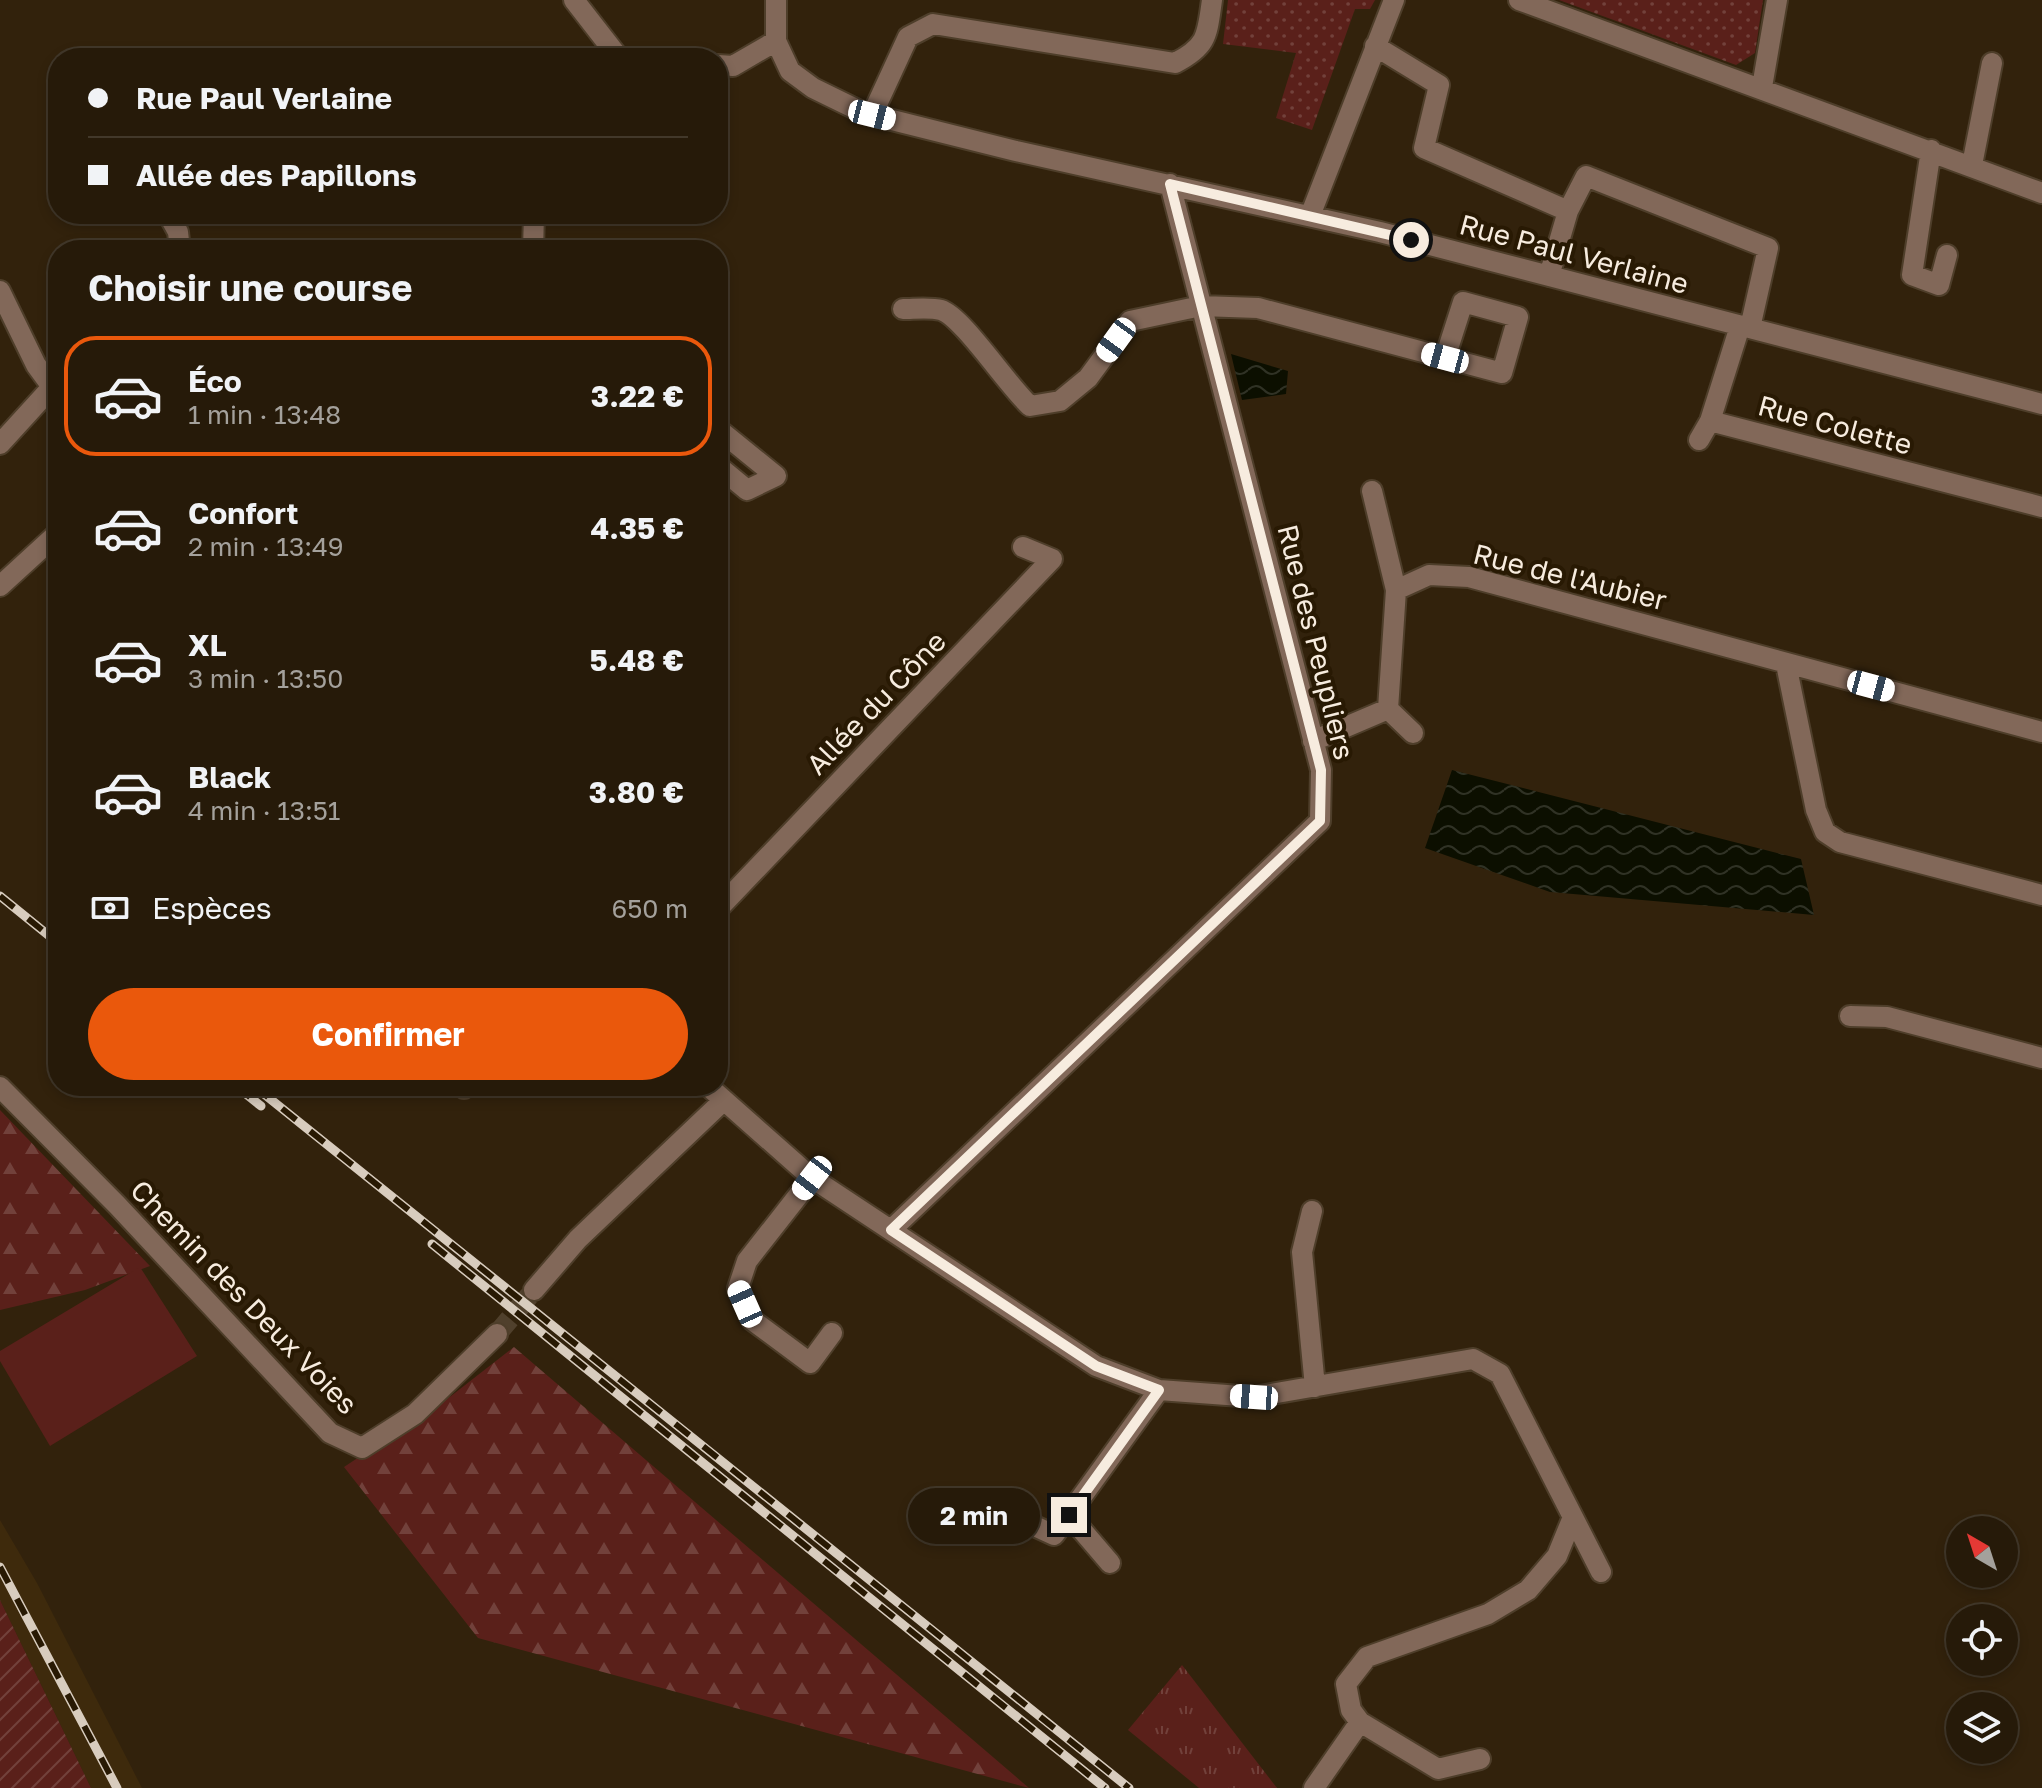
<!DOCTYPE html>
<html lang="fr">
<meta charset="utf-8">
<style>
body{margin:0;font-family:"Golos Text",sans-serif;background:#2e2312;color:#f1f3f6;height:100vh;display:flex;flex-direction:column;font-size:30px;white-space:nowrap}
*{box-sizing:border-box;margin:0}
p{font-size:26px;color:#a4a19c}
.icon{flex:none;width:44px;height:44px;fill:none;stroke:currentColor;stroke-width:2;stroke-linecap:round;stroke-linejoin:round}
.map{position:relative;flex:1;overflow:hidden}
.side{position:absolute;left:48px;top:240px;width:680px;height:856px;display:flex;flex-direction:column;background:#261a09;border-radius:32px;box-shadow:0 4px 12px #0003,0 0 0 2px #42382a}
.side>*{flex:none}
.banner{position:absolute;left:48px;top:48px;width:680px;height:176px;border-radius:32px;box-shadow:0 4px 12px #0003,0 0 0 2px #42382a;display:grid;align-content:center;height:176px;padding:0 40px;background:#261a09}
.needle{width:52px;rotate:321deg}
.fabs{position:absolute;left:1946px;top:1516px;display:grid;gap:16px}
.fabs a{display:grid;place-items:center;width:72px;height:72px;border-radius:50%;background:#261a09;box-shadow:0 4px 12px #0003,0 0 0 2px #42382a;font-size:40px}
.end{position:absolute;width:36px;height:36px;margin:-18px;border:10px solid #f7ecdf;background:#111;box-shadow:0 0 0 4px #111}
.from{border-radius:50%}
.bubble{position:absolute;height:56px;border-radius:28px;background:#261a09;box-shadow:0 4px 12px #0003,0 0 0 2px #42382a;font-size:26px;font-weight:700;line-height:56px;text-align:center}
.car{position:absolute;width:24px;height:48px;margin:-24px -12px;border-radius:10px;box-shadow:0 0 6px 2px #0007;background:linear-gradient(#fff 24%,#345 0 40%,#fff 0 76%,#345 0 86%,#fff 0)}
.banner b{display:flex;align-items:center;gap:28px;height:76px;font-size:30px}
.banner b+b{border-top:2px solid #42382a}
.banner i{width:20px;height:20px;background:#f1f3f6}
ul{padding:0;list-style:none}
li{display:flex;align-items:center;gap:24px;height:120px;margin:0 16px 12px;padding:0 24px;border:4px solid transparent;border-radius:32px}
li div{flex:1}
li b{display:block;font-size:30px}
li em{font-style:normal;font-weight:700}
li.on{border-color:#ea580c}
li>.icon{width:72px;height:72px;stroke-width:1.5}
h2{padding:0 40px;font-size:36px;line-height:96px}
.pay{display:flex;align-items:center;gap:20px;height:88px;padding:0 40px;font-size:30px}
.pay p{margin-inline-start:auto}
.primary-button{display:flex;gap:16px;margin-top:auto;padding:16px 40px}
.primary-button a{flex:1;height:92px;border-radius:48px;background:#ea580c;color:#fff;font-size:32px;font-weight:700;line-height:92px;text-align:center}
.map>svg:first-child{display:block}
.built{fill:#3e2a0c}
.grass{fill:url(#grass-tufts)}
.forest{fill:url(#forest-firs)}
.park{fill:url(#park-dots)}
.garden{fill:url(#garden-furrows)}
.pitch{fill:#5a201a}
.water{fill:url(#water-waves)}
.lines{fill:none;stroke-linecap:round;stroke-linejoin:round}
.minor-tunnel{stroke:#50402c;stroke-width:20;stroke-dasharray:20 10;stroke-linecap:butt}
.minor-casing{stroke:#4e3e2a;stroke-width:24}
.minor{stroke:#826859;stroke-width:20}
.rail-casing{stroke:#d8ccbe;stroke-width:9}
.rail{stroke:#281903;stroke-width:6;stroke-dasharray:18;stroke-linecap:butt}
.route{stroke:#f7ecdf;stroke-width:10}
.labels{text-anchor:middle;stroke-width:8;stroke-linejoin:round;paint-order:stroke}
.street-label{font-size:28px;fill:#f7ecdf;stroke:#281903}
</style>
<div class="map">
<svg width="2042" height="1788" viewBox="0 0 2042 1788">
<defs>
<pattern id="grass-tufts" width="24" height="20" patternUnits="userSpaceOnUse" patternTransform="scale(2)"><rect width="24" height="20" fill="#5a201a"/><path d="M3 7l-1-3M5 7V3M7 7l1-3M15 17l-1-3M17 17v-4M19 17l1-3" fill="none" stroke="#72413b"/></pattern>
<pattern id="forest-firs" width="22" height="20" patternUnits="userSpaceOnUse" patternTransform="scale(2)"><rect width="22" height="20" fill="#5a201a"/><path d="M5 1l3.5 6h-7zM16 11l3.5 6h-7z" fill="#72413b"/></pattern>
<pattern id="park-dots" width="8" height="8" patternUnits="userSpaceOnUse" patternTransform="scale(2)"><rect width="8" height="8" fill="#5a201a"/><path d="M2 2h.1M6 6h.1" fill="none" stroke="#72413b" stroke-width="1.8" stroke-linecap="round"/></pattern>
<pattern id="garden-furrows" width="10" height="10" patternUnits="userSpaceOnUse" patternTransform="scale(2)"><rect width="10" height="10" fill="#5a201a"/><path d="M-1 1l2-2M0 10L10 0M9 11l2-2" fill="none" stroke="#72413b"/></pattern>
<pattern id="water-waves" width="16" height="10" patternUnits="userSpaceOnUse" patternTransform="scale(2)"><rect width="16" height="10" fill="#0c0f00"/><path d="M0 5q4-4 8 0t8 0" fill="none" stroke="#303225"/></pattern>
</defs>
<rect width="100%" height="100%" fill="#32220c"/>
<path class="built" d="M 0,1520 L 37,1583 L 142,1788 L 91,1788 L 0,1600 Z"/>
<path class="grass" d="M 1182,1665 L 1277,1788 L 1199,1788 L 1128,1730 Z"/>
<path class="forest" d="M 0,1110 L 150,1266 L 85,1290 L 0,1310 Z
M 514,1347 L 1029,1788 L 478,1638 L 344,1467 L 451,1396 Z"/>
<path class="park" d="M 1228,0 L 1375,0 L 1370,9 L 1355,9 L 1312,130 L 1276,118 L 1296,53 L 1223,44 Z
M 1559,0 L 1763,0 L 1755,53 L 1736,65 Z"/>
<path class="garden" d="M 0,1600 L 91,1788 L 0,1788 Z"/>
<path class="pitch" d="M 140,1267 L 197,1356 L 50,1446 L 0,1361 L 0,1351 Z"/>
<path class="water" d="M 1231,354 L 1288,371 L 1286,394 L 1242,400 Z
M 1452,770 L 1801,859 L 1814,915 L 1550,892 L 1425,848 Z"/>
<g class="lines">
<path class="minor-tunnel" d="M 497,1334 L 534,1290"/>
<g class="minor-casing">
<path id="minor" d="M 574,0 L 619,58
M 776,0 L 776,41 L 790,71 L 813,88 L 864,113 L 1016,151 L 1380,232 L 2042,404
M 1519,0 L 2042,193
M 1375,46 L 1439,85 L 1424,148 L 1568,211 L 1549,276
M 718,65 L 733,66 L 776,41
M 1762,87 L 1777,0
M 872,115 L 908,37 L 933,24 L 1175,63 C 1208,46 1207,35 1212,0
M 1931,150 L 1912,275 L 1939,285 L 1947,255
M 1972,165 L 1992,63
M 1568,211 L 1586,176 L 1768,248 L 1750,328
M 168,214 L 178,232 L 180,250
M 1310,216 L 1394,0
M 533,250 L 534,214
M 0,291 L 36,365 L 58,395
M 903,309 C 914,309 930,307 941,310 C 962,316 1007,385 1030,406 L 1060,401 L 1088,378 L 1130,321 L 1201,306 L 1258,308 L 1502,373 L 1518,317 L 1463,302 L 1445,358
M 1740,326 L 1710,421 L 2042,507
M 718,429 L 776,476 L 747,490 L 718,466
M 1699,440 L 1710,421
M 0,444 L 52,387
M 1372,491 L 1396,590
M 0,586 L 58,533
M 1786,664 L 1816,810 L 1825,832 L 1840,842 L 2042,895
M 1388,709 L 1413,733
M 1313,741 L 1388,709 L 1396,590 L 1429,575 L 1469,577 L 2042,732
M 718,909 L 1052,559 L 1023,547
M 1850,1016 L 1887,1017 L 2042,1058
M 708,1086 L 812,1178 L 1096,1366 L 1159,1390 L 1254,1397 L 1473,1359 L 1500,1374 L 1601,1572
M 0,1087 L 117,1205 L 330,1433 L 362,1448 L 415,1414 L 497,1334
M 464,1088 L 466,1086
M 812,1178 L 747,1261 L 738,1288 L 752,1320 L 810,1363 L 832,1333
M 1312,1211 L 1302,1252 L 1315,1387
M 891,1230 L 1320,821 L 1321,770 L 1170,184
M 534,1290 L 578,1239 L 723,1101
M 1069,1515 L 1110,1563
M 1015,1517 L 1054,1535 L 1159,1390
M 1480,1759 L 1438,1769 L 1360,1722 L 1351,1710 L 1346,1684 L 1367,1657 L 1488,1614 L 1528,1590 L 1557,1556 L 1573,1517
M 1314,1788 L 1360,1722"/>
</g>
<use href="#minor" class="minor"/>
<g class="rail-casing">
<path id="rail" d="M 0,896 L 58,943
M 236,1086 L 261,1106
M 254,1086 L 1129,1788
M 432,1244 L 1105,1788
M 0,1567 L 117,1788"/>
</g>
<use href="#rail" class="rail"/>
</g>
<g class="lines">
<path class="route" d="M 1069,1515 L 1159,1390 L 1096,1366 L 891,1230 L 1320,821 L 1321,770 L 1170,184 L 1411,240"/>
</g>
<g class="labels">
<g class="street-label">
<text transform="translate(1574 254) rotate(15)" y="10">Rue Paul Verlaine</text>
<text transform="translate(1835 425) rotate(15)" y="10">Rue Colette</text>
<text transform="translate(1570 577) rotate(14)" y="10">Rue de l'Aubier</text>
<text transform="translate(1316 642) rotate(76)" y="10">Rue des Peupliers</text>
<text transform="translate(876 703) rotate(-46)" y="10">Allée du Cône</text>
<text transform="translate(244 1297) rotate(46)" y="10">Chemin des Deux Voies</text>
</g>
</g>
</svg>
<div class="fabs">
<a><svg class="needle" viewBox="-14 -14 28 28"><path d="M0-13l5 13h-10z" fill="#e53935"/><path d="M0 13l5-13h-10z" fill="#a4a19c"/></svg></a>
<a><svg class="icon" aria-label="locate" viewBox="0 0 24 24"><circle cx="12" cy="12" r="6"/><path d="M12 2v4M12 18v4M2 12h4M18 12h4"/></svg></a>
<a><svg class="icon" aria-label="layers" viewBox="0 0 24 24"><path d="M12 4l9 5-9 5-9-5zM3 14l9 5 9-5"/></svg></a>
</div>
<i class="end from" style="left:1411px;top:240px"></i>
<i class="end" style="left:1069px;top:1515px"></i>
<div class="bubble" style="left:908px;top:1488px;width:132px">2 min</div>
<i class="car" style="left:872px;top:115px;rotate:104deg"></i>
<i class="car" style="left:1116px;top:340px;rotate:216deg"></i>
<i class="car" style="left:1445px;top:358px;rotate:285deg"></i>
<i class="car" style="left:1871px;top:686px;rotate:105deg"></i>
<i class="car" style="left:812px;top:1178px;rotate:218deg"></i>
<i class="car" style="left:745px;top:1304px;rotate:336deg"></i>
<i class="car" style="left:1254px;top:1397px;rotate:274deg"></i>
<div class="banner">
<b><i class="from"></i>Rue Paul Verlaine</b>
<b><i></i>Allée des Papillons</b>
</div>
<section class="side">
<h2>Choisir une course</h2>
<ul>
<li class="on"><svg class="icon" aria-label="car" viewBox="0 0 24 24"><path d="M5 17H2v-5l4-1 3-4h7l3 4 3 1v5h-3M9 17h6M6 11h13"/><circle cx="7" cy="17" r="2"/><circle cx="17" cy="17" r="2"/></svg><div><b>Éco</b><p>1 min · 13:48</p></div><em>3.22 €</em></li>
<li><svg class="icon" aria-label="car" viewBox="0 0 24 24"><path d="M5 17H2v-5l4-1 3-4h7l3 4 3 1v5h-3M9 17h6M6 11h13"/><circle cx="7" cy="17" r="2"/><circle cx="17" cy="17" r="2"/></svg><div><b>Confort</b><p>2 min · 13:49</p></div><em>4.35 €</em></li>
<li><svg class="icon" aria-label="car" viewBox="0 0 24 24"><path d="M5 17H2v-5l4-1 3-4h7l3 4 3 1v5h-3M9 17h6M6 11h13"/><circle cx="7" cy="17" r="2"/><circle cx="17" cy="17" r="2"/></svg><div><b>XL</b><p>3 min · 13:50</p></div><em>5.48 €</em></li>
<li><svg class="icon" aria-label="car" viewBox="0 0 24 24"><path d="M5 17H2v-5l4-1 3-4h7l3 4 3 1v5h-3M9 17h6M6 11h13"/><circle cx="7" cy="17" r="2"/><circle cx="17" cy="17" r="2"/></svg><div><b>Black</b><p>4 min · 13:51</p></div><em>3.80 €</em></li>
</ul>
<div class="pay"><svg class="icon" aria-label="cash" viewBox="0 0 24 24"><path d="M3 7h18v10H3z"/><circle cx="12" cy="12" r="2"/></svg>Espèces<p>650 m</p></div>
<div class="primary-button"><a>Confirmer</a></div>
</section>
</div>
